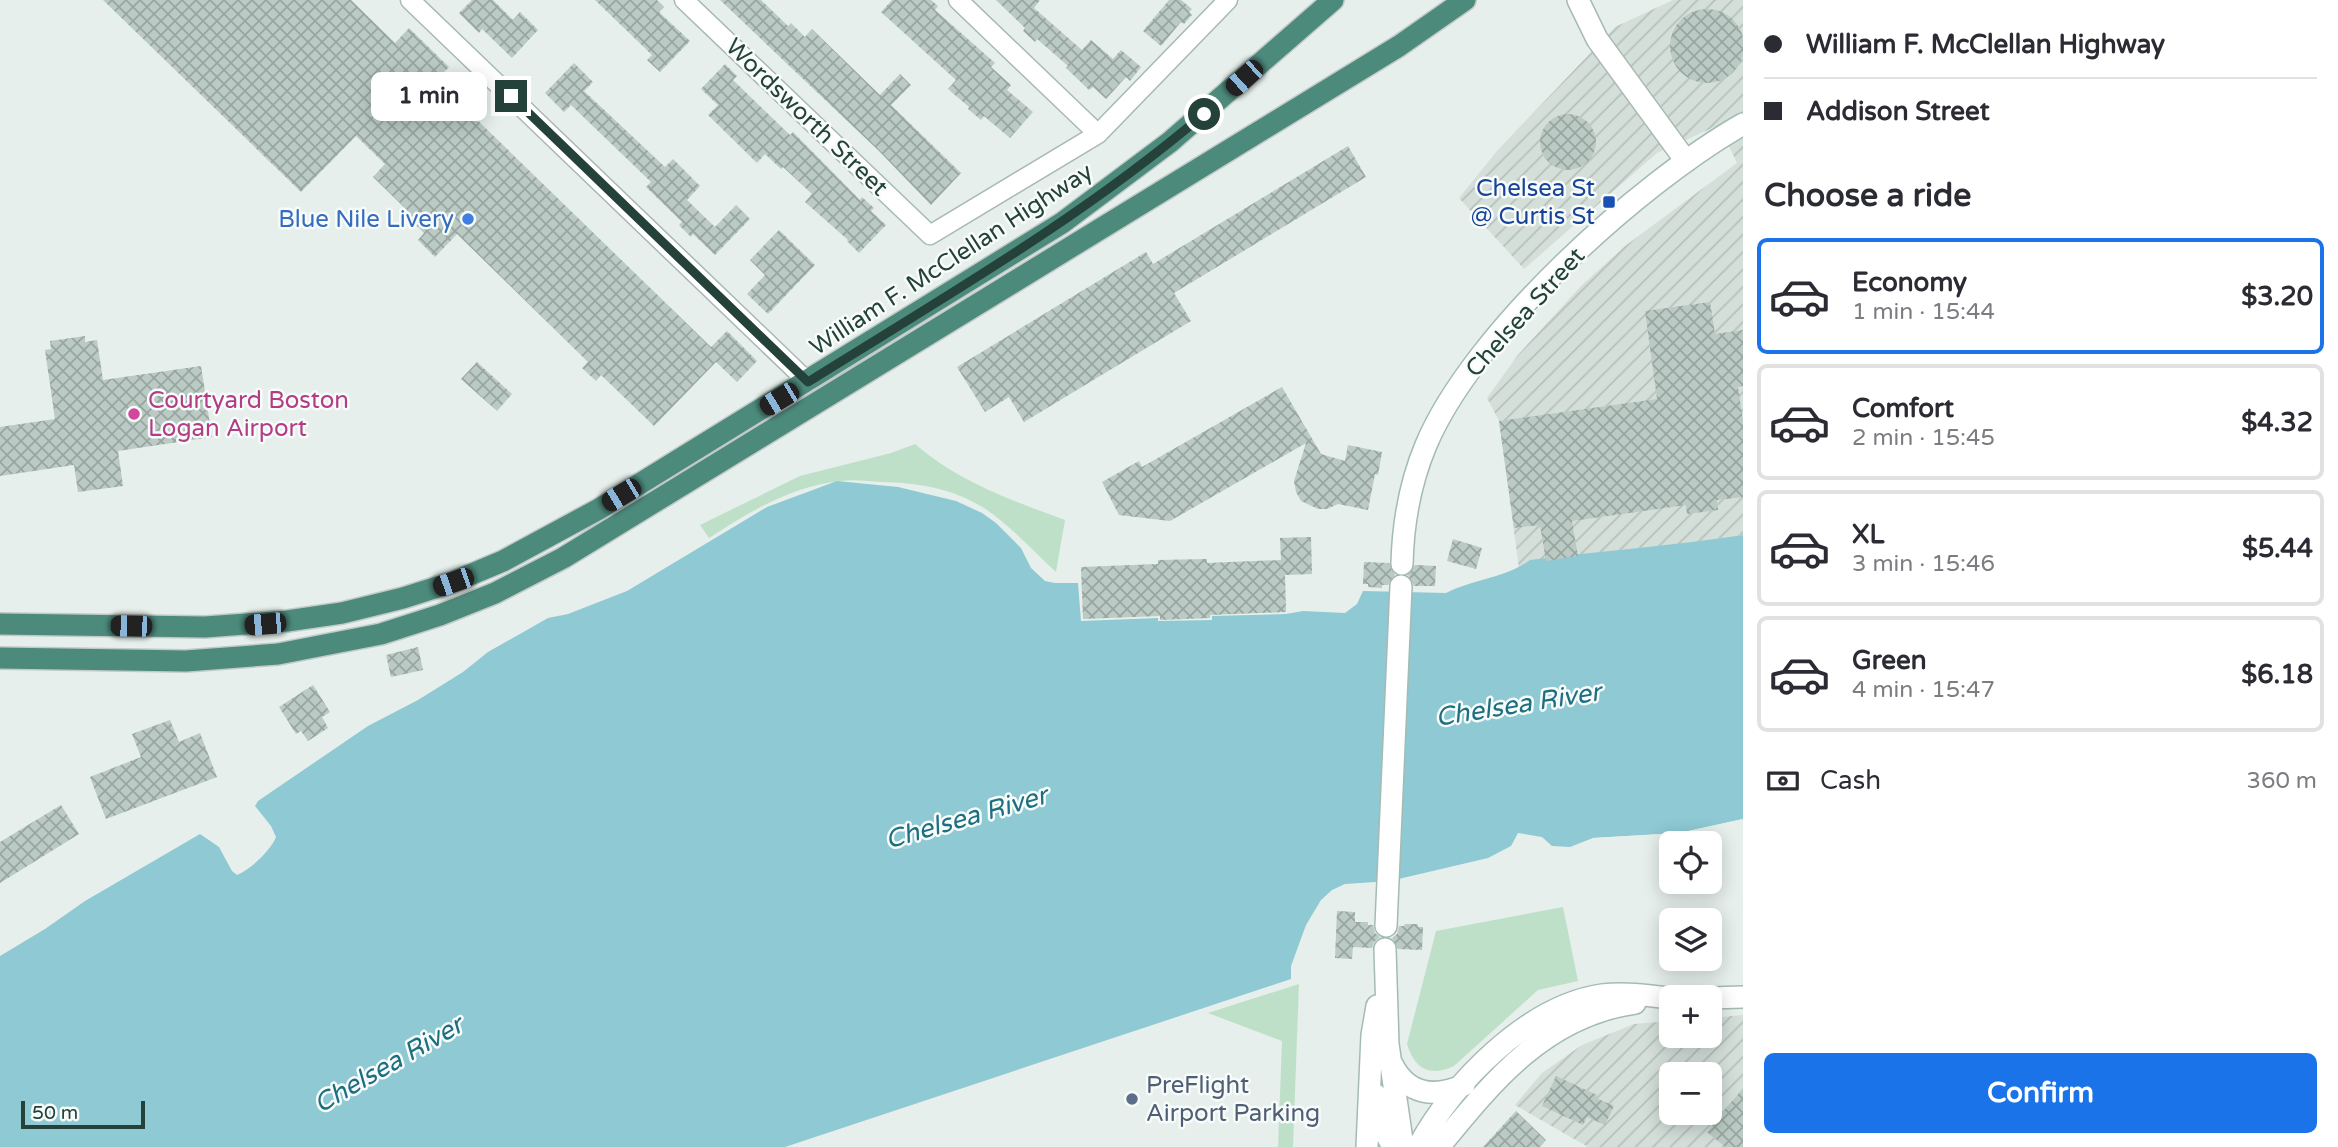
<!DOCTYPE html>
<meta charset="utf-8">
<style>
body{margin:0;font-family:"Varela Round",sans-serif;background:#f7f7f7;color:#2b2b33;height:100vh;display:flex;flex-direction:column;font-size:26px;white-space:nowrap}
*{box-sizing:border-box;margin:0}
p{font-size:23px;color:#7c7c81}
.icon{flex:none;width:38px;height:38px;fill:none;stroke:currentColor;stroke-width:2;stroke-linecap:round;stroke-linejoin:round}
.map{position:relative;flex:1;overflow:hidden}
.sheet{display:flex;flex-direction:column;background:#fff;width:595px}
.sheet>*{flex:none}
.top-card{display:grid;align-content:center;height:154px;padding:0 21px;background:#fff}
.tools{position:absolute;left:1659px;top:831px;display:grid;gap:14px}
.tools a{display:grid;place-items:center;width:63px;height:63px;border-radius:10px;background:#fff;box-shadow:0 4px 18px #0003;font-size:35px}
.scale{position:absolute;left:21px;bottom:18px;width:124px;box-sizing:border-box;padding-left:7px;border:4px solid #24423a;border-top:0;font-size:19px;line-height:24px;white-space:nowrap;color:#24423a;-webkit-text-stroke:5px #f7fbf9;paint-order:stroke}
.end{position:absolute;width:32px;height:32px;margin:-16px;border:9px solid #24423a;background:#fff;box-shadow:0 0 0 4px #fff}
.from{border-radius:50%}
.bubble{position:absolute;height:49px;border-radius:10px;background:#fff;box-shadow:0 4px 18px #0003;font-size:23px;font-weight:700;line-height:49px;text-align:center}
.car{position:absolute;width:21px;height:42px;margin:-21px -10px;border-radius:9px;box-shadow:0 0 5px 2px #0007;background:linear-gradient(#222 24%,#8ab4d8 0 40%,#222 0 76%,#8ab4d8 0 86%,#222 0)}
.top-card b{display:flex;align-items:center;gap:24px;height:66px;font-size:26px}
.top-card b+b{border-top:2px solid #e1e1e2}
.top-card i{width:18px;height:18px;background:#2b2b33}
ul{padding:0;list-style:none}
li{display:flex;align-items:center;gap:21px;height:116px;margin:0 14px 10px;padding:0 7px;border:4px solid #e1e1e2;border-radius:10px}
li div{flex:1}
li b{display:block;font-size:26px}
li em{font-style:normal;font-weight:700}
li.active{border-color:#1a73e8}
li>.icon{width:63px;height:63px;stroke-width:1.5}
h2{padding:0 21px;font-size:32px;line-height:84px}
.pay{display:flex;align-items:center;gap:18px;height:77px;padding:0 21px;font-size:26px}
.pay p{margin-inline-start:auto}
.primary-button{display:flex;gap:14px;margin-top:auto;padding:14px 21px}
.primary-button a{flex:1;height:80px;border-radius:10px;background:#1a73e8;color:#fff;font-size:28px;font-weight:700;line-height:80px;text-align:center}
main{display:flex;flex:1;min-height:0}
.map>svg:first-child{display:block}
.industrial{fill:url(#industrial-furrows);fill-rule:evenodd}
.park{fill:#bfe0c8}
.water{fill:#8ec9d4}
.pier{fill:#e6efeb}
.building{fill:url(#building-cross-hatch)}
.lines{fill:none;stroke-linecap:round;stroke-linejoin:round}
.minor-casing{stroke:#a8b8b2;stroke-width:21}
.tertiary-casing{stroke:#a8b8b2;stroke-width:24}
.secondary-casing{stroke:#a4bbb3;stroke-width:24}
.trunk-casing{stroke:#c2cac8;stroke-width:24}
.minor{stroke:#fff;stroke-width:18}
.tertiary{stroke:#fff;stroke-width:21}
.secondary{stroke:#fff;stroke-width:21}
.trunk{stroke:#4c8a7c;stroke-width:21}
.route{stroke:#24423a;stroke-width:9}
.transit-dot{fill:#1a4fb4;stroke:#f7fbf9;stroke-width:2.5}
.shop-dot{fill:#3f7fe0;stroke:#f7fbf9;stroke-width:2.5}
.hotel-dot{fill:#d1479c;stroke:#f7fbf9;stroke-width:2.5}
.service-dot{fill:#5c6f8a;stroke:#f7fbf9;stroke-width:2.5}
.labels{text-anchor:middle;stroke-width:5;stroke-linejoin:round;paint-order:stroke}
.street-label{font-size:24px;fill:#24423a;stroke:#f7fbf9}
.transit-label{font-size:24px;fill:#164399;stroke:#f7fbf9;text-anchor:end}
.shop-label{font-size:24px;fill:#366cbe;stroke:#f7fbf9;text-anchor:end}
.hotel-label{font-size:24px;fill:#b23c85;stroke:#f7fbf9;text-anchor:start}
.service-label{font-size:24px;fill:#4e5e75;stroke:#f7fbf9;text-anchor:start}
.water-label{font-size:26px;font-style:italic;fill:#1c6f80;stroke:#f7fbf9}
</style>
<main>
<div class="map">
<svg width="1743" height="1147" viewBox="0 0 1743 1147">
<defs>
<pattern id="industrial-furrows" width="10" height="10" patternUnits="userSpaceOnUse" patternTransform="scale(1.75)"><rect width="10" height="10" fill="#d4dfda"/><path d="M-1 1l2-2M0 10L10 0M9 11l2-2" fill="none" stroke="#b6c1bc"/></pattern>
<pattern id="building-cross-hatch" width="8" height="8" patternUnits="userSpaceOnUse" patternTransform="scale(1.75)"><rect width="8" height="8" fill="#bbcac4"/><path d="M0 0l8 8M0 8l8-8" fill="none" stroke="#98a6a0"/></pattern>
</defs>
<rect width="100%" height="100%" fill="#e6efeb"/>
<path class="industrial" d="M 1673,0 L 1743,0 L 1743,535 L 1519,568 L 1499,421 L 1487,398 L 1517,356 L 1581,286 L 1625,246 L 1737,163 L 1719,125 L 1657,153 L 1524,269 L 1459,198 L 1497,151 L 1615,27 Z
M 1743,1015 L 1743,1147 L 1588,1147 L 1515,1105 L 1542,1073 L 1582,1045 L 1634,1024 L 1671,1021 L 1671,1036 L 1710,1036 L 1710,1018 ZM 1671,1074 L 1710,1074 L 1710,1113 L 1671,1113 Z"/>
<path class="park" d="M 915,444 C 957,481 1013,501 1065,520 L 1056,572 C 1032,550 1011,526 984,508 C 952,488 919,483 882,482 C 868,481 854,479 840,481 C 792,486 749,512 709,538 L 700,525 L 800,476 L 891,453 Z
M 1563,907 L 1578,981 L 1538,990 L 1454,1066 C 1430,1077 1415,1070 1407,1044 L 1436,931 Z
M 1299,984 L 1293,1147 L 1278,1147 L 1282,1041 L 1208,1013 Z"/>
<path class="water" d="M 837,481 L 898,487 L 956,501 L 982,513 L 996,523 L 1021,548 L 1031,568 L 1045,581 L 1055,583 L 1078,583 L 1081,621 L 1158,618 L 1158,621 L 1212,620 L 1212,616 L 1286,614 L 1303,611 L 1345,613 L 1357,604 L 1363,591 L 1446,593 C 1473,579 1505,578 1530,560 C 1601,551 1672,546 1743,535 L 1743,819 L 1679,833 L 1593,838 L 1570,847 L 1552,846 L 1542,837 L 1518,833 L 1511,846 L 1488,858 L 1390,881 L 1345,884 L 1332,890 L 1321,900 L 1306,925 L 1291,966 L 1291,979 L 785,1147 L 0,1147 L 0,956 L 45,929 L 85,901 L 200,834 L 219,847 L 232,871 L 237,875 C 250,870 271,850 276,837 L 271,826 L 255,806 L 258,801 L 368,726 L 418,700 L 463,672 L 488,652 L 548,618 L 568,614 L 627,591 L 767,507 Z"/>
<path class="pier" d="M 1743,819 L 1743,823 L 1679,836 L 1595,842 L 1592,838 L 1679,833 Z"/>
<path class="building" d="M 103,0 L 351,0 L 395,43 L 409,28 L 449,67 L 436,80 L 711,347 L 727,331 L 757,361 L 737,382 L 716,362 L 654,426 L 601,375 L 596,381 L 582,368 L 588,362 L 457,234 L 435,257 L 418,240 L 424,233 L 409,218 L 412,215 L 373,177 L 385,164 L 356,136 L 301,192 Z
M 472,0 L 493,0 L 513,20 L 520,12 L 538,30 L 512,58 L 482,29 L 479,33 L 459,13 Z
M 595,0 L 657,0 L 664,7 L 659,12 L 690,41 L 660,72 L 647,60 L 652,55 Z
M 720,0 L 761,0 L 788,26 L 791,23 L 805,37 L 812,29 L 880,95 L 900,74 L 911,85 L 891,105 L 961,173 L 931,205 L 879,151 Z
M 892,0 L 931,0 L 938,6 L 935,10 L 995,63 L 991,67 L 1011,85 L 1007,90 L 1033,112 L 1010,138 L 984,116 L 981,120 L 968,109 L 969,107 L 948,89 L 956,80 L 881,12 Z
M 996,0 L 1040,0 L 1034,8 L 1082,50 L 1091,40 L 1113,59 L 1121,50 L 1141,67 L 1130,81 L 1126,77 L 1106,99 L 1093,87 L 1089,90 L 1066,68 L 1068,66 L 1037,39 L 1035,42 L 1023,31 L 1025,28 Z
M 1169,0 L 1181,0 L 1192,9 L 1189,12 L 1192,15 L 1184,24 L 1181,22 L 1161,46 L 1143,31 Z
M1670 46a37 37 0 1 1 74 0a37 37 0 1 1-74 0Z
M 574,63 L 593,82 L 584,91 L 665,167 L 673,159 L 700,186 L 687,200 L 715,227 L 736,205 L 750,219 L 715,255 L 693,234 L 691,237 L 679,225 L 682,222 L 646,187 L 651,182 L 571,105 L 564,112 L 545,93 Z
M 725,64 L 737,76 L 733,80 L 790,135 L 793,132 L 860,200 L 862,197 L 874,208 L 871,211 L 886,225 L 859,253 L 847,241 L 848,240 L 805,202 L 812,194 L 783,167 L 781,169 L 765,154 L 757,163 L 708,115 L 718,105 L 701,89 Z
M1540 142a28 28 0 1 1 56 0a28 28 0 1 1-56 0Z
M 1348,146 L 1366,177 L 1174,293 L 1191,321 L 1024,422 L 1009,397 L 985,412 L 957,367 L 1146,252 L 1153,264 Z
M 779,230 L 815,265 L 768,314 L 747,294 L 765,275 L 750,260 Z
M 1710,302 L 1715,334 L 1743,330 L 1743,386 L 1738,387 L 1743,421 L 1743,497 L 1717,500 L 1718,510 L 1687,514 L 1686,505 L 1572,521 L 1578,556 L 1546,561 L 1540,525 L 1514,528 L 1499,421 L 1657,399 L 1645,311 Z
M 85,336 L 85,342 L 97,340 L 103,380 L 201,366 L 212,437 L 118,451 L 123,486 L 78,492 L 74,465 L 0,476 L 0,427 L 55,419 L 45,350 L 51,349 L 50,341 Z
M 477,362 L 512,394 L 497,411 L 461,379 Z
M 1282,387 L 1321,454 L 1345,461 L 1348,445 L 1382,452 L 1378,475 L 1375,474 L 1368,510 L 1338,504 L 1327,509 L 1318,509 L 1301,501 L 1296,492 L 1294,481 L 1306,443 L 1170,521 L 1119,515 L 1102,482 L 1139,461 L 1142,467 Z
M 1311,537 L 1312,574 L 1285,575 L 1286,612 L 1210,615 L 1210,618 L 1160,620 L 1160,616 L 1083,619 L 1081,567 L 1158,564 L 1158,560 L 1207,559 L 1207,563 L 1281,560 L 1280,538 Z
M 1453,539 L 1482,548 L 1476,569 L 1447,561 Z
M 1364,562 L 1389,563 L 1395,575 L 1388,585 L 1382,585 L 1382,588 L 1368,587 L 1368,584 L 1363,584 Z
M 1415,565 L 1436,566 L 1435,586 L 1414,586 L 1408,575 Z
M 418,647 L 423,670 L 391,677 L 386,655 Z
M 313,685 L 330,712 L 322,717 L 328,728 L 308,741 L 301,731 L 296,734 L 279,707 Z
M 170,720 L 179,742 L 200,733 L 217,777 L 106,819 L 90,777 L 141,757 L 132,734 Z
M 61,805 L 79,834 L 0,883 L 0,842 Z
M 1337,911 L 1355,912 L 1355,922 L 1368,922 L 1368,925 L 1373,925 L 1375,933 L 1380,937 L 1374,942 L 1372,948 L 1353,947 L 1352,959 L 1335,958 Z
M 1405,924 L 1418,924 L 1418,927 L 1423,927 L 1422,950 L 1398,949 L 1392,938 L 1397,934 L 1399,926 L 1404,926 Z
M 1556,1076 L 1597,1095 L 1596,1098 L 1614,1106 L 1605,1125 L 1587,1117 L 1583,1125 L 1542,1106 Z
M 1743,1088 L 1743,1147 L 1725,1147 L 1707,1132 Z
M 1516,1111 L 1546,1140 L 1540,1147 L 1483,1147 Z"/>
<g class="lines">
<g class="minor-casing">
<path id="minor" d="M 410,0 L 808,382
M 684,0 L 930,235 L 1098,134 L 1228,0
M 958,0 L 1098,134"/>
</g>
<g class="tertiary-casing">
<path id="tertiary" d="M 1578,0 L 1597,39 L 1686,161"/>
</g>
<g class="secondary-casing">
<path id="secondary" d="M 1402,564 C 1403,523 1410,483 1426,445 C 1473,333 1638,184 1743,124
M 1386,926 L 1401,586
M 1385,949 L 1388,1044 L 1403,1147
M 1710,998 L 1743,997
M 1392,1064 C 1407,1095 1435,1098 1464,1085
M 1376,1095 L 1385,1132 L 1393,1147
M 1367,1147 L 1372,1035 L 1377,1006
M 1418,1147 C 1453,1083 1527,1006 1602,995 C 1625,992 1649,996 1671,998
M 1439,1147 C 1493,1081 1545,1016 1635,1003"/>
</g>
<g class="trunk-casing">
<path id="trunk" d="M 0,624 L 205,627 L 287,621 L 342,613 L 403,598 L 453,582 L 503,561 L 599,509 L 1062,223 L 1170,142 L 1333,0
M 0,658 L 186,661 L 278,654 L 381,634 L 440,615 L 495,593 L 563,558 L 1399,46 L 1465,0"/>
</g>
<use href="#minor" class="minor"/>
<use href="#tertiary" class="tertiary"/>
<use href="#secondary" class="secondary"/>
<use href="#trunk" class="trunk"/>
</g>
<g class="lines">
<path class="route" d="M 511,96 L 808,382 C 944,297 1082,218 1204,114"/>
</g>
<rect class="transit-dot" x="1602" y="195" width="14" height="14" rx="3.5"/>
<circle class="shop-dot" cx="468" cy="219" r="7"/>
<circle class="hotel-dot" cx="134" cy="414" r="7"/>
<circle class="service-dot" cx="1132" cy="1099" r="7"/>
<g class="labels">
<g class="street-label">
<text transform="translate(807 117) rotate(44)" y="8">Wordsworth Street</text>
<text transform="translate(951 259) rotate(-33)" y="8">William F. McClellan Highway</text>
<text transform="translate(1525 312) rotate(-48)" y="8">Chelsea Street</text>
</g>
<g class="transit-label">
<text x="1595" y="196">Chelsea St<tspan x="1595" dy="28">@ Curtis St</tspan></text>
</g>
<g class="shop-label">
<text x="454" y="227">Blue Nile Livery</text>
</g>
<g class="hotel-label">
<text x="148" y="408">Courtyard Boston<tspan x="148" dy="28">Logan Airport</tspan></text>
</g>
<g class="service-label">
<text x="1146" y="1093">PreFlight<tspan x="1146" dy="28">Airport Parking</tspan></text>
</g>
<g class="water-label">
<text transform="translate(1518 704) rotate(-9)" y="9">Chelsea River</text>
<text transform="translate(966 817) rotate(-16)" y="9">Chelsea River</text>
<text transform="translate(388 1064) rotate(-30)" y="9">Chelsea River</text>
</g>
</g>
</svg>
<div class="tools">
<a><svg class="icon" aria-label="locate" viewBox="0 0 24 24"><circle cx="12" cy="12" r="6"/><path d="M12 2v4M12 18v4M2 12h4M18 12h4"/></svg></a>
<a><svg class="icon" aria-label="layers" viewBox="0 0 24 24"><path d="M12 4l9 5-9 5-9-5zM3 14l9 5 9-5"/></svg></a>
<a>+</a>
<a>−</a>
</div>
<div class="scale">50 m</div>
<i class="end from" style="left:1204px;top:114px"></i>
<i class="end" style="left:511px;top:96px"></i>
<div class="bubble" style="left:371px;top:72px;width:116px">1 min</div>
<i class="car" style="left:1244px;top:78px;rotate:228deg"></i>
<i class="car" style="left:779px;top:399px;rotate:239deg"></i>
<i class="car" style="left:621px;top:495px;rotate:239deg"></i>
<i class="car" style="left:453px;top:582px;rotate:251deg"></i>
<i class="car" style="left:265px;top:624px;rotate:265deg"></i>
<i class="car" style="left:131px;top:626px;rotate:271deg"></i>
</div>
<section class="sheet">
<div class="top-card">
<b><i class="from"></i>William F. McClellan Highway</b>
<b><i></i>Addison Street</b>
</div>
<h2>Choose a ride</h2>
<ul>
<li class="active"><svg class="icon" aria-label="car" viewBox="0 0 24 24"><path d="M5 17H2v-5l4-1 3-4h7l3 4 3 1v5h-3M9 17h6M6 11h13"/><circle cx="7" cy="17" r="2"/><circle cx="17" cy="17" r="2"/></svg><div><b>Economy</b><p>1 min · 15:44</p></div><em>$3.20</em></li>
<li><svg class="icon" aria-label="car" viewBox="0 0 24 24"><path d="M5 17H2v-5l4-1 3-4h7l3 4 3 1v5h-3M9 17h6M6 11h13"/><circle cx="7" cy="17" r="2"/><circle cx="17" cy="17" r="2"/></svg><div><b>Comfort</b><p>2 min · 15:45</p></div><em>$4.32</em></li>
<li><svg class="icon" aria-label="car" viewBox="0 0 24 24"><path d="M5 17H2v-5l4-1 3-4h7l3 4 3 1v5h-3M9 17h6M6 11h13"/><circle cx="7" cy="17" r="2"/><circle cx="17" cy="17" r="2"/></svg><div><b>XL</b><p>3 min · 15:46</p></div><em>$5.44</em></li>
<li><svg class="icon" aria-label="car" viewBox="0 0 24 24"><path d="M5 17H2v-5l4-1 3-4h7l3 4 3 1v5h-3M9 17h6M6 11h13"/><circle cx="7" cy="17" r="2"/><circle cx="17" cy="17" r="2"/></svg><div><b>Green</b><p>4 min · 15:47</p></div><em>$6.18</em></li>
</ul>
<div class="pay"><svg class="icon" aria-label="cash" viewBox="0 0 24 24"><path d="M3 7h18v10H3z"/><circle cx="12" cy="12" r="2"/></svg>Cash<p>360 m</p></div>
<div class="primary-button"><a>Confirm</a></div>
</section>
</main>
